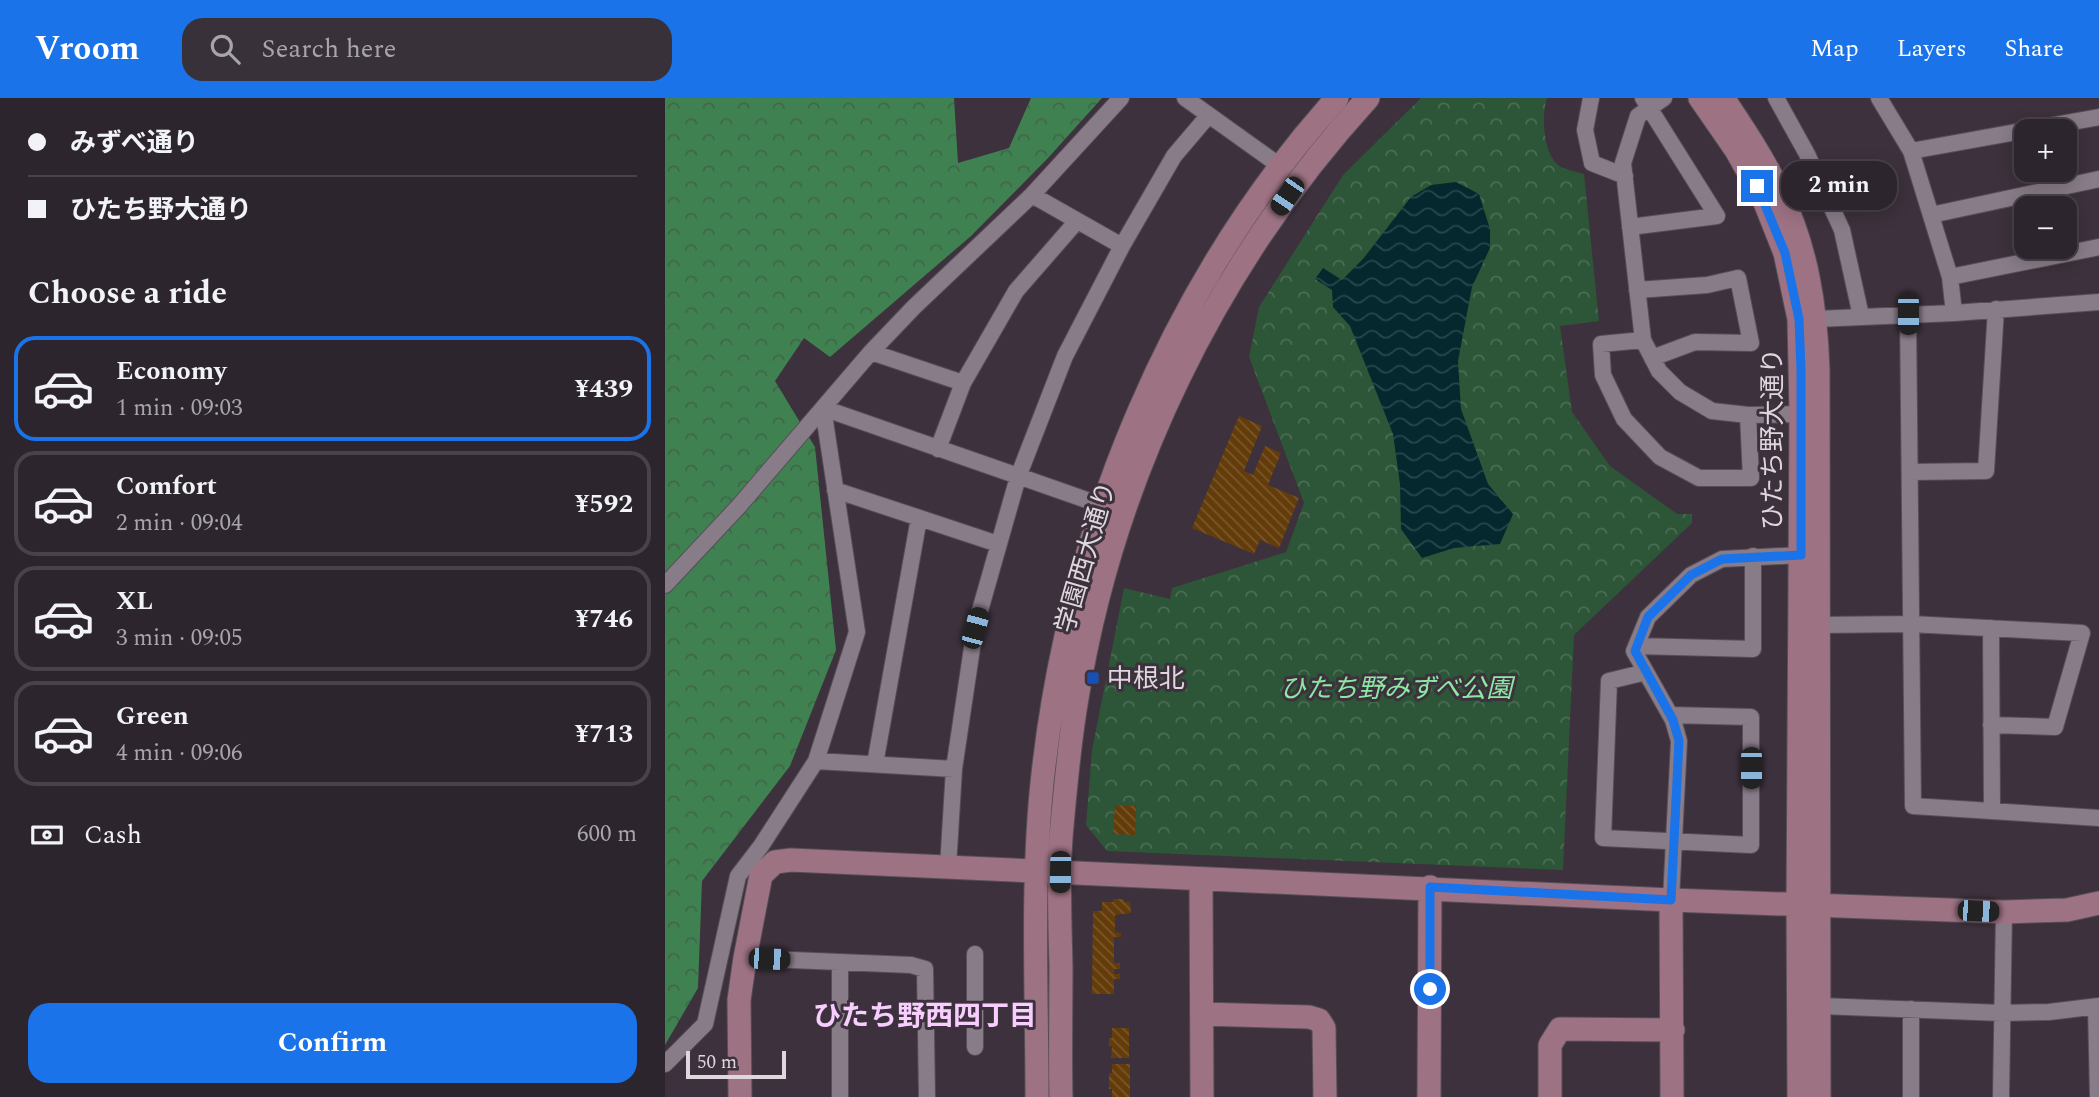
<!DOCTYPE html>
<meta charset="utf-8">
<style>
body{margin:0;font-family:Spectral,"Noto Sans JP",serif;background:#393139;color:#f1f3f6;height:100vh;display:flex;flex-direction:column;font-size:26px;white-space:nowrap}
*{box-sizing:border-box;margin:0}
p{font-size:23px;color:#a7a5aa}
.icon{flex:none;width:38px;height:38px;fill:none;stroke:currentColor;stroke-width:2;stroke-linecap:round;stroke-linejoin:round}
.map{position:relative;flex:1;overflow:hidden}
.panel{display:flex;flex-direction:column;background:#2d252d;width:665px}
.panel>*{flex:none}
.hud{display:grid;align-content:center;height:154px;padding:0 28px;background:#2d252d}
.tools{position:absolute;left:1349px;top:21px;display:grid;gap:14px}
.tools a{display:grid;place-items:center;width:63px;height:63px;border-radius:14px;background:#2d252d;box-shadow:0 4px 18px #0003,0 0 0 2px #484249;font-size:35px}
.scale{position:absolute;left:21px;bottom:18px;width:100px;box-sizing:border-box;padding-left:7px;border:4px solid #ded7de;border-top:0;font-size:19px;line-height:24px;white-space:nowrap;color:#ded7de;-webkit-text-stroke:5px #3c313c;paint-order:stroke}
.end{position:absolute;width:32px;height:32px;margin:-16px;border:9px solid #1a73e8;background:#fff;box-shadow:0 0 0 4px #fff}
.from{border-radius:50%}
.bubble{position:absolute;height:49px;border-radius:21px;background:#2d252d;box-shadow:0 4px 18px #0003,0 0 0 2px #484249;font-size:23px;font-weight:700;line-height:49px;text-align:center}
.car{position:absolute;width:21px;height:42px;margin:-21px -10px;border-radius:9px;box-shadow:0 0 5px 2px #0007;background:linear-gradient(#222 24%,#8ab4d8 0 40%,#222 0 76%,#8ab4d8 0 86%,#222 0)}
.hud b{display:flex;align-items:center;gap:24px;height:66px;font-size:26px}
.hud b+b{border-top:2px solid #484249}
.hud i{width:18px;height:18px;background:#f1f3f6}
ul{padding:0;list-style:none}
li{display:flex;align-items:center;gap:21px;height:105px;margin:0 14px 10px;padding:0 14px;border:4px solid #484249;border-radius:21px}
li div{flex:1}
li b{display:block;font-size:26px}
li em{font-style:normal;font-weight:700}
li.on{border-color:#1a73e8}
li>.icon{width:63px;height:63px;stroke-width:1.5}
h2{padding:0 28px;font-size:32px;line-height:84px}
.pay{display:flex;align-items:center;gap:18px;height:77px;padding:0 28px;font-size:26px}
.pay p{margin-inline-start:auto}
.action{display:flex;gap:14px;margin-top:auto;padding:14px 28px}
.action a{flex:1;height:80px;border-radius:21px;background:#1a73e8;color:#fff;font-size:28px;font-weight:700;line-height:80px;text-align:center}
header{display:flex;align-items:center;gap:42px;box-sizing:border-box;height:98px;padding:0 35px;background:#1a73e8;color:#fff}
header strong{font-size:33px}
nav{display:flex;gap:38px;margin-inline-start:auto;font-size:24px}
.search{width:490px;height:63px;background:#393139;display:flex;align-items:center;gap:18px;box-sizing:border-box;padding:0 24px;border-radius:21px;color:#a7a5aa;font-size:26px}
main{display:flex;flex:1;min-height:0}
.map>svg:first-child{display:block}
.forest{fill:url(#forest-crowns)}
.park{fill:url(#park-crowns)}
.water{fill:url(#water-waves)}
.building{fill:url(#building-back-hatch)}
.lines{fill:none;stroke-linecap:round;stroke-linejoin:round}
.street-casing{stroke:#574e57;stroke-width:18}
.secondary-casing{stroke:#574e57;stroke-width:25}
.street{stroke:#887c88;stroke-width:16}
.secondary{stroke:#9d7283;stroke-width:23}
.route{stroke:#1a73e8;stroke-width:9}
.transit-dot{fill:#1a4fb4;stroke:#3c313c;stroke-width:2.5}
.labels{text-anchor:middle;stroke-width:6;stroke-linejoin:round;paint-order:stroke}
.street-label{font-size:26px;fill:#ded7de;stroke:#3c313c}
.poi-label{font-size:26px;fill:#ded7de;stroke:#3c313c;text-anchor:start}
.park-label{font-size:26px;font-style:italic;fill:#8ce8a2;stroke:#3c313c}
.neighbourhood-label{font-size:28px;font-weight:bold;fill:#f8ceff;stroke:#3c313c}
</style>
<header>
<strong>Vroom</strong>
<div class="search"><svg class="icon" aria-label="search" viewBox="0 0 24 24"><circle cx="10" cy="10" r="6"/><path d="M15 15l6 6"/></svg>Search here</div>
<nav><a>Map</a><a>Layers</a><a>Share</a></nav>
</header>
<main>
<section class="panel">
<div class="hud">
<b><i class="from"></i>みずべ通り</b>
<b><i></i>ひたち野大通り</b>
</div>
<h2>Choose a ride</h2>
<ul>
<li class="on"><svg class="icon" aria-label="car" viewBox="0 0 24 24"><path d="M5 17H2v-5l4-1 3-4h7l3 4 3 1v5h-3M9 17h6M6 11h13"/><circle cx="7" cy="17" r="2"/><circle cx="17" cy="17" r="2"/></svg><div><b>Economy</b><p>1 min · 09:03</p></div><em>¥439</em></li>
<li><svg class="icon" aria-label="car" viewBox="0 0 24 24"><path d="M5 17H2v-5l4-1 3-4h7l3 4 3 1v5h-3M9 17h6M6 11h13"/><circle cx="7" cy="17" r="2"/><circle cx="17" cy="17" r="2"/></svg><div><b>Comfort</b><p>2 min · 09:04</p></div><em>¥592</em></li>
<li><svg class="icon" aria-label="car" viewBox="0 0 24 24"><path d="M5 17H2v-5l4-1 3-4h7l3 4 3 1v5h-3M9 17h6M6 11h13"/><circle cx="7" cy="17" r="2"/><circle cx="17" cy="17" r="2"/></svg><div><b>XL</b><p>3 min · 09:05</p></div><em>¥746</em></li>
<li><svg class="icon" aria-label="car" viewBox="0 0 24 24"><path d="M5 17H2v-5l4-1 3-4h7l3 4 3 1v5h-3M9 17h6M6 11h13"/><circle cx="7" cy="17" r="2"/><circle cx="17" cy="17" r="2"/></svg><div><b>Green</b><p>4 min · 09:06</p></div><em>¥713</em></li>
</ul>
<div class="pay"><svg class="icon" aria-label="cash" viewBox="0 0 24 24"><path d="M3 7h18v10H3z"/><circle cx="12" cy="12" r="2"/></svg>Cash<p>600 m</p></div>
<div class="action"><a>Confirm</a></div>
</section>
<div class="map">
<svg width="1434" height="999" viewBox="0 0 1434 999">
<defs>
<pattern id="forest-crowns" width="20" height="18" patternUnits="userSpaceOnUse" patternTransform="scale(1.75)"><rect width="20" height="18" fill="#3f8150"/><path d="M2 6a3 3 0 1 1 6 0M12 15a3 3 0 1 1 6 0" fill="none" stroke="#41674b"/></pattern>
<pattern id="park-crowns" width="20" height="18" patternUnits="userSpaceOnUse" patternTransform="scale(1.75)"><rect width="20" height="18" fill="#2d5537"/><path d="M2 6a3 3 0 1 1 6 0M12 15a3 3 0 1 1 6 0" fill="none" stroke="#4b6d54"/></pattern>
<pattern id="water-waves" width="16" height="10" patternUnits="userSpaceOnUse" patternTransform="scale(1.75)"><rect width="16" height="10" fill="#04282e"/><path d="M0 5q4-4 8 0t8 0" fill="none" stroke="#28464c"/></pattern>
<pattern id="building-back-hatch" width="6" height="6" patternUnits="userSpaceOnUse" patternTransform="scale(1.75)"><rect width="6" height="6" fill="#633c09"/><path d="M-1 5l2 2M0 0l6 6M5-1l2 2" fill="none" stroke="#79572c"/></pattern>
</defs>
<rect width="100%" height="100%" fill="#3c313c"/>
<path class="forest" d="M 0,0 L 289,0 L 293,65 L 344,50 L 366,0 L 437,0 L 383,60 L 306,138 L 165,259 L 139,240 L 110,283 L 150,349 L 171,552 L 125,668 L 37,783 L 33,890 L 0,947 Z"/>
<path class="park" d="M 756,0 L 882,0 C 876,18 878,59 896,69 C 903,72 912,74 919,76 L 934,223 L 895,228 L 907,314 L 945,368 L 1012,416 L 1027,416 L 1027,425 L 909,537 L 898,772 L 442,753 L 421,727 L 427,652 L 459,490 L 505,501 L 507,490 L 621,454 L 639,405 L 584,259 L 594,209 L 678,77 Z"/>
<path class="water" d="M 791,84 L 814,96 L 825,131 L 825,150 L 807,189 L 793,263 L 796,311 L 823,386 L 848,416 L 835,446 L 789,450 L 757,460 L 736,431 L 735,386 L 728,336 L 685,228 L 668,209 L 667,192 L 650,181 L 658,170 L 677,182 L 698,161 L 746,99 L 766,87 Z"/>
<path class="building" d="M 574,318 L 597,328 L 579,373 L 588,377 L 600,348 L 616,355 L 603,387 L 634,400 L 614,450 L 595,442 L 589,456 L 527,430 Z
M 450,707 L 471,708 L 470,737 L 448,736 Z
M 448,801 L 459,801 L 459,804 L 465,804 L 466,815 L 450,817 L 450,834 L 456,835 L 456,839 L 449,839 L 449,865 L 455,865 L 455,871 L 449,871 L 449,876 L 455,876 L 455,881 L 449,881 L 449,896 L 427,896 L 428,813 L 437,813 L 437,804 L 448,804 Z
M 447,930 L 464,930 L 464,960 L 446,960 L 447,948 L 444,948 L 444,940 L 447,940 Z
M 447,966 L 465,966 L 465,999 L 447,999 L 447,991 L 444,991 L 444,975 L 447,975 Z"/>
<g class="lines">
<g class="street-casing">
<path id="street" d="M 520,0 L 615,68
M 926,0 L 920,32 L 927,65 L 960,78
M 999,0 L 973,18 L 958,65 L 978,242 L 994,273 L 1015,294 L 1047,313 L 1083,317 L 1136,316
M 1111,0 L 1142,56 L 1177,132 L 1196,218
M 1214,0 L 1246,53 L 1285,179 L 1289,215
M 1246,53 L 1434,19
M 367,97 L 457,148
M 1266,117 L 1434,81
M 965,129 L 1052,118 L 978,0
M 1285,179 L 1434,149
M 972,192 L 1042,187 L 1073,180 L 1086,245 L 1030,244 L 987,260
M 1243,216 L 1248,708 L 1434,720
M 1151,221 L 1289,215 L 1434,204
M 978,242 L 936,246 L 938,277 L 959,321 L 995,359 L 1034,380 L 1086,380 L 1083,317
M 206,254 L 298,285
M 158,310 L 436,407
M 273,351 L 298,285 L 351,193 L 412,123
M 1245,374 L 1321,373 L 1331,211
M 170,392 L 333,446
M 0,487 L 74,408 L 206,254 L 249,209 L 367,97 L 456,0
M 1153,527 L 1246,526 L 1417,535 L 1390,629 L 1326,627
M 1326,530 L 1327,713
M 972,548 L 1088,551 L 1088,458
M 981,574 L 944,583 L 938,740 L 1086,747 L 1086,619 L 1005,617
M 151,663 L 289,671
M 210,666 L 254,420
M 283,769 L 289,671 L 310,530 L 353,379 L 400,258 L 457,148 L 509,58 L 543,18
M 1006,802 L 1014,643 L 1008,622 L 969,553 L 983,519 L 1026,477 L 1057,461 L 1136,457
M 310,856 L 310,949
M 80,860 L 246,867 L 260,871 L 262,999
M 175,864 L 175,999
M 1156,908 L 1337,915 L 1384,914 L 1434,908
M 1431,909 L 1433,999
M 260,911 L 310,913
M 0,966 L 40,926 L 73,778 L 96,748 L 151,663 L 192,534 L 158,310
M 1246,999 L 1246,911
M 1336,999 L 1339,814"/>
</g>
<g class="secondary-casing">
<path id="secondary" d="M 1035,0 L 1071,52 L 1099,102 L 1120,155 L 1134,221 L 1136,316 L 1133,806 L 1134,999
M 1058,0 C 1078,30 1098,60 1114,93 C 1142,149 1151,210 1153,272 L 1154,999
M 536,782 L 537,999
M 1006,802 L 1007,999
M 537,916 L 644,919 L 654,922 L 659,930 L 660,999
M 75,999 L 74,902 L 80,860 L 96,777 L 110,764 L 126,762 L 1006,802 L 1339,814 L 1402,812 L 1434,805
M 372,999 C 372,892 366,783 378,676 C 405,432 507,183 672,0
M 396,999 C 395,956 396,912 396,869 C 395,826 393,782 396,739 C 400,693 404,646 412,600 C 448,378 552,165 703,0
M 764,999 L 765,789
M 885,999 L 885,947 L 895,931 L 1008,932"/>
</g>
<use href="#street" class="street"/>
<use href="#secondary" class="secondary"/>
</g>
<g class="lines">
<path class="route" d="M 765,891 L 765,789 L 1006,802 L 1014,643 L 1008,622 L 970,553 L 983,519 L 1026,477 L 1057,461 L 1136,457 L 1136,272 L 1134,221 L 1120,155 L 1092,88"/>
</g>
<rect class="transit-dot" x="421" y="573" width="14" height="14" rx="3.5"/>
<g class="labels">
<g class="street-label">
<text transform="translate(1107 341) rotate(-90)" y="9">ひたち野大通り</text>
<text transform="translate(420 459) rotate(-74)" y="9">学園西大通り</text>
</g>
<g class="poi-label">
<text x="442" y="589">中根北</text>
</g>
<g class="park-label">
<text x="731" y="599">ひたち野みずべ公園</text>
</g>
<g class="neighbourhood-label">
<text x="260" y="927">ひたち野西四丁目</text>
</g>
</g>
</svg>
<div class="tools">
<a>+</a>
<a>−</a>
</div>
<div class="scale">50 m</div>
<i class="end from" style="left:765px;top:891px"></i>
<i class="end" style="left:1092px;top:88px"></i>
<div class="bubble" style="left:1116px;top:63px;width:116px">2 min</div>
<i class="car" style="left:622px;top:98px;rotate:214deg"></i>
<i class="car" style="left:1243px;top:216px;rotate:180deg"></i>
<i class="car" style="left:310px;top:530px;rotate:15deg"></i>
<i class="car" style="left:1086px;top:670px;rotate:180deg"></i>
<i class="car" style="left:395px;top:774px;rotate:181deg"></i>
<i class="car" style="left:1313px;top:813px;rotate:92deg"></i>
<i class="car" style="left:104px;top:861px;rotate:92deg"></i>
</div>
</main>
